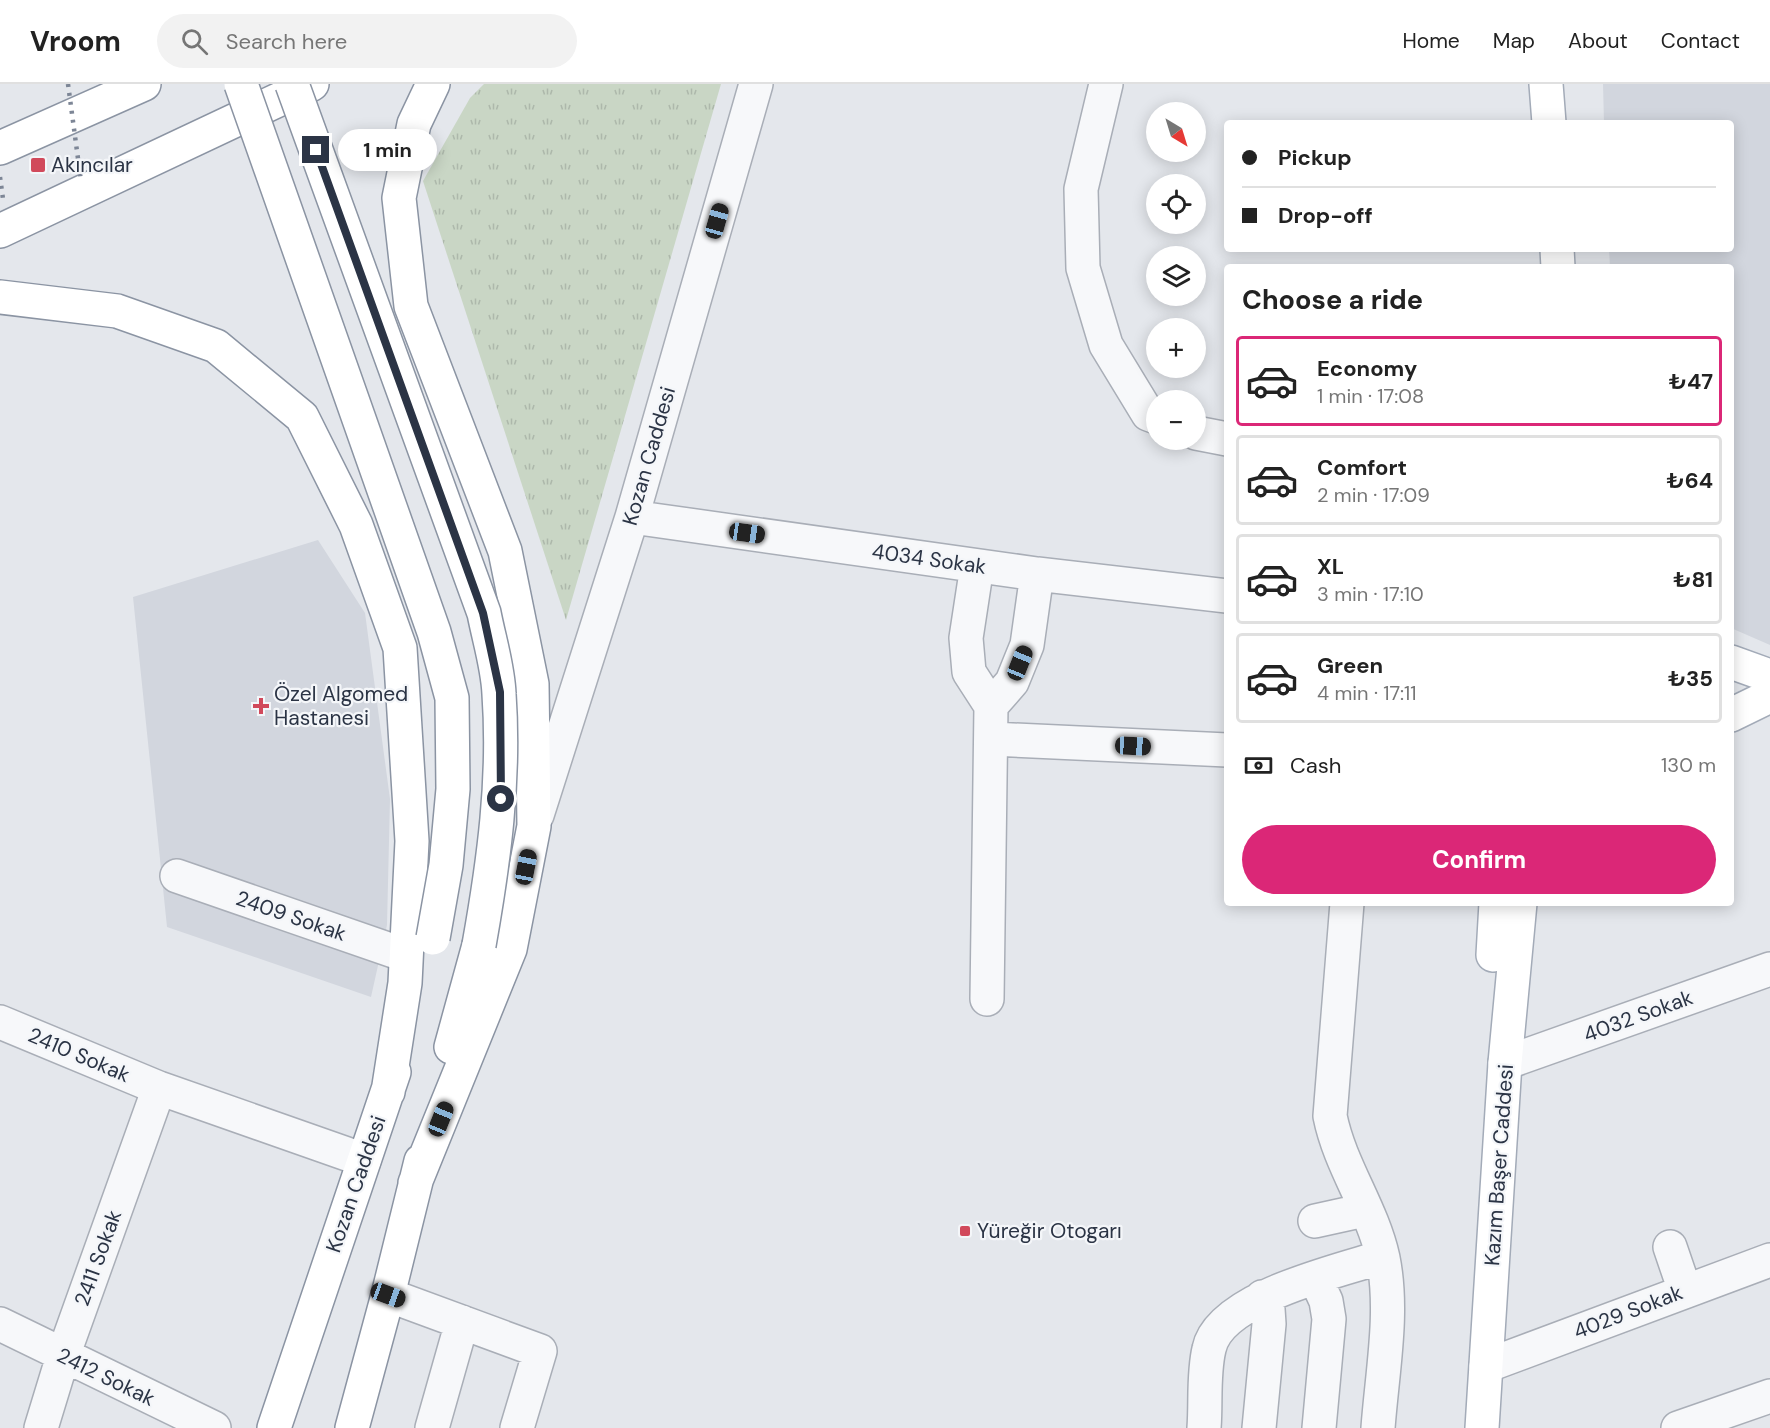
<!DOCTYPE html>
<meta charset="utf-8">
<style>
body{margin:0;font-family:"DM Sans",sans-serif;background:#f2f2f2;color:#222;height:100vh;display:flex;flex-direction:column;font-size:22px;white-space:nowrap}
*{box-sizing:border-box;margin:0}
p{font-size:20px;color:#767676}
.icon{flex:none;width:33px;height:33px;fill:none;stroke:currentColor;stroke-width:2;stroke-linecap:round;stroke-linejoin:round}
.map{position:relative;flex:1;overflow:hidden}
.side{position:absolute;left:1224px;top:180px;width:510px;height:642px;display:flex;flex-direction:column;background:#fff;border-radius:6px;box-shadow:0 3px 15px #0003}
.side>*{flex:none}
.guide{position:absolute;left:1224px;top:36px;width:510px;height:132px;border-radius:6px;box-shadow:0 3px 15px #0003;display:grid;align-content:center;height:132px;padding:0 18px;background:#fff}
.needle{width:39px;rotate:142deg}
.buttons{position:absolute;left:1146px;top:18px;display:grid;gap:12px}
.buttons a{display:grid;place-items:center;width:60px;height:60px;border-radius:50%;background:#fff;box-shadow:0 3px 15px #0003;font-size:30px}
.end{position:absolute;width:27px;height:27px;margin:-14px;border:8px solid #2b3445;background:#fff;box-shadow:0 0 0 3px #fff}
.from{border-radius:50%}
.bubble{position:absolute;height:42px;border-radius:21px;background:#fff;box-shadow:0 3px 15px #0003;font-size:20px;font-weight:700;line-height:42px;text-align:center}
.car{position:absolute;width:18px;height:36px;margin:-18px -9px;border-radius:8px;box-shadow:0 0 4px 2px #0007;background:linear-gradient(#222 24%,#8ab4d8 0 40%,#222 0 76%,#8ab4d8 0 86%,#222 0)}
.guide b{display:flex;align-items:center;gap:21px;height:57px;font-size:22px}
.guide b+b{border-top:2px solid #e0e0e0}
.guide i{width:15px;height:15px;background:#222}
ul{padding:0;list-style:none}
li{display:flex;align-items:center;gap:18px;height:90px;margin:0 12px 9px;padding:0 6px;border:3px solid #e0e0e0;border-radius:6px}
li div{flex:1}
li b{display:block;font-size:22px}
li em{font-style:normal;font-weight:700}
li.active{border-color:#db2777}
li>.icon{width:54px;height:54px;stroke-width:1.5}
h2{padding:0 18px;font-size:27px;line-height:72px}
.pay{display:flex;align-items:center;gap:15px;height:66px;padding:0 18px;font-size:22px}
.pay p{margin-inline-start:auto}
.action{display:flex;gap:12px;margin-top:auto;padding:12px 18px}
.action a{flex:1;height:69px;border-radius:36px;background:#db2777;color:#fff;font-size:24px;font-weight:700;line-height:69px;text-align:center}
header{display:flex;align-items:center;gap:36px;box-sizing:border-box;height:84px;padding:0 30px;background:#fff;border-bottom:2px solid #e0e0e0}
header strong{font-size:28px}
nav{display:flex;gap:33px;margin-inline-start:auto;font-size:21px}
.search{width:420px;height:54px;background:#f2f2f2;display:flex;align-items:center;gap:15px;box-sizing:border-box;padding:0 21px;border-radius:33px;color:#767676;font-size:22px}
.map>svg:first-child{display:block}
.built{fill:#d2d6de}
.park{fill:url(#park-tufts)}
.lines{fill:none;stroke-linecap:round;stroke-linejoin:round}
.minor-casing{stroke:#a9aeb7;stroke-width:36}
.major-casing{stroke:#a3abb8;stroke-width:36}
.highway-casing{stroke:#8b94a3;stroke-width:36}
.minor{stroke:#f7f8fa;stroke-width:33}
.major{stroke:#fff;stroke-width:33}
.highway{stroke:#fff;stroke-width:33}
.rail{stroke:#7d8696;stroke-width:4.5;stroke-dasharray:3 6;stroke-linecap:butt}
.highway-bridge-casing{stroke:#8b94a3;stroke-width:36;stroke-linecap:butt}
.highway-bridge{stroke:#fff;stroke-width:33}
.route{stroke:#2b3445;stroke-width:8}
.poi-dot{fill:#d1495b;stroke:#f4f6f9;stroke-width:2}
.labels{text-anchor:middle;stroke-width:4.5;stroke-linejoin:round;paint-order:stroke}
.poi-label{font-size:21px;fill:#2b3445;stroke:#f4f6f9;text-anchor:start}
.street-label{font-size:21px;fill:#2b3445;stroke:#f4f6f9}
</style>
<header>
<strong>Vroom</strong>
<div class="search"><svg class="icon" aria-label="search" viewBox="0 0 24 24"><circle cx="10" cy="10" r="6"/><path d="M15 15l6 6"/></svg>Search here</div>
<nav><a>Home</a><a>Map</a><a>About</a><a>Contact</a></nav>
</header>
<div class="map">
<svg width="1770" height="1344" viewBox="0 0 1770 1344">
<defs>
<pattern id="park-tufts" width="24" height="20" patternUnits="userSpaceOnUse" patternTransform="scale(1.5)"><rect width="24" height="20" fill="#c9d6c5"/><path d="M3 7l-1-3M5 7V3M7 7l1-3M15 17l-1-3M17 17v-4M19 17l1-3" fill="none" stroke="#adb8ab"/></pattern>
</defs>
<rect width="100%" height="100%" fill="#e4e7ec"/>
<path class="built" d="M 1603,0 L 1770,0 L 1770,561 L 1731,544 L 1731,183 L 1610,183 L 1609,165 L 1731,165 L 1731,39 L 1604,39 Z
M 318,456 L 365,529 L 390,715 L 387,841 L 371,913 L 167,843 L 133,513 Z"/>
<path class="park" d="M 484,0 L 721,0 L 566,536 L 423,97 L 470,14 Z"/>
<g class="lines">
<g class="minor-casing">
<path id="minor" d="M 1106,0 L 1081,105 L 1083,184 L 1106,261 L 1148,330 L 1156,333
M 1196,349 L 1227,355
M 632,433 L 1037,490 L 1227,512
M 977,482 L 966,554 L 969,588 L 991,622 L 987,915
M 991,622 L 1012,598 L 1027,561 L 1037,490
M 992,655 L 1227,666
M 537,731 L 632,433 L 756,0
M 177,792 L 405,871
M 1347,819 L 1330,1032 C 1340,1082 1372,1124 1383,1174 C 1394,1228 1382,1289 1378,1344
M 0,938 L 159,1004 L 364,1076
M 1505,979 L 1770,885
M 1315,1137 L 1365,1126
M 1670,1163 L 1685,1207
M 1316,1195 L 1326,1217 L 1329,1235 L 1319,1344
M 388,1211 L 540,1267 L 517,1344
M 0,1240 L 214,1344
M 1486,1282 L 1770,1176
M 41,1344 L 63,1272 L 159,1004
M 432,1344 L 462,1238
M 1204,1344 C 1206,1319 1203,1290 1209,1265 C 1219,1214 1338,1187 1382,1173
M 1259,1344 L 1269,1240 L 1268,1225 L 1262,1213
M 1678,1344 L 1770,1312"/>
</g>
<g class="major-casing">
<path id="major" d="M 1546,0 L 1549,39
M 1557,165 L 1558,183
M 1731,578 L 1770,592
M 1731,631 L 1770,612
M 1493,871 L 1496,819
M 1482,1344 L 1505,979 L 1520,819"/>
</g>
<g class="highway-casing">
<path id="highway" d="M 0,64 L 144,0
M 0,147 L 312,0
M 0,213 L 117,227 L 216,262 L 302,333 L 356,441 L 400,564 L 412,757 L 405,899 L 388,1008
M 451,963 L 479,861
M 415,1099 L 510,865 L 534,742 L 532,600 L 505,467 L 411,222 L 399,114 L 414,40 L 433,0
M 274,1344 L 394,988
M 352,1344 L 388,1211 L 421,1077"/>
</g>
<use href="#minor" class="minor"/>
<use href="#major" class="major"/>
<use href="#highway" class="highway"/>
<path class="rail" d="M 68,0 L 81,97
M 0,93 L 3,115"/>
<g class="highway-bridge-casing">
<path id="highway-bridge" d="M 241,0 L 434,548 L 452,614 L 453,705 L 446,781 L 433,854
M 292,0 L 484,529 C 489,555 498,583 499,610 C 505,695 494,777 479,861"/>
</g>
<use href="#highway-bridge" class="highway-bridge"/>
</g>
<g class="lines">
<path class="route" d="M 316,66 L 483,529 L 500,608 L 501,715"/>
</g>
<g class="poi-dot">
<rect x="30" y="73" width="16" height="16" rx="3"/>
<path d="M258 613h6v6h6v6h-6v6h-6v-6h-6v-6h6z"/>
<rect x="959" y="1141" width="12" height="12" rx="3"/>
</g>
<g class="labels">
<g class="poi-label">
<text x="51" y="88">Akıncılar</text>
<text x="274" y="617">Özel Algomed<tspan x="274" dy="24">Hastanesi</tspan></text>
<text x="977" y="1154">Yüreğir Otogarı</text>
</g>
<g class="street-label">
<text transform="translate(649 372) rotate(-74)" y="7">Kozan Caddesi</text>
<text transform="translate(929 475) rotate(8)" y="7">4034 Sokak</text>
<text transform="translate(291 832) rotate(19)" y="7">2409 Sokak</text>
<text transform="translate(1638 932) rotate(-20)" y="7">4032 Sokak</text>
<text transform="translate(79 971) rotate(23)" y="7">2410 Sokak</text>
<text transform="translate(1499 1081) rotate(-86)" y="7">Kazım Başer Caddesi</text>
<text transform="translate(356 1100) rotate(-71)" y="7">Kozan Caddesi</text>
<text transform="translate(98 1174) rotate(-70)" y="7">2411 Sokak</text>
<text transform="translate(1628 1228) rotate(-21)" y="7">4029 Sokak</text>
<text transform="translate(106 1293) rotate(26)" y="7">2412 Sokak</text>
</g>
</g>
</svg>
<div class="buttons">
<a><svg class="needle" viewBox="-14 -14 28 28"><path d="M0-13l5 13h-10z" fill="#e53935"/><path d="M0 13l5-13h-10z" fill="#767676"/></svg></a>
<a><svg class="icon" aria-label="locate" viewBox="0 0 24 24"><circle cx="12" cy="12" r="6"/><path d="M12 2v4M12 18v4M2 12h4M18 12h4"/></svg></a>
<a><svg class="icon" aria-label="layers" viewBox="0 0 24 24"><path d="M12 4l9 5-9 5-9-5zM3 14l9 5 9-5"/></svg></a>
<a>+</a>
<a>−</a>
</div>
<i class="end from" style="left:501px;top:715px"></i>
<i class="end" style="left:316px;top:66px"></i>
<div class="bubble" style="left:338px;top:45px;width:99px">1 min</div>
<i class="car" style="left:717px;top:137px;rotate:16deg"></i>
<i class="car" style="left:747px;top:449px;rotate:98deg"></i>
<i class="car" style="left:1020px;top:579px;rotate:22deg"></i>
<i class="car" style="left:1133px;top:662px;rotate:93deg"></i>
<i class="car" style="left:526px;top:783px;rotate:11deg"></i>
<i class="car" style="left:441px;top:1035px;rotate:22deg"></i>
<i class="car" style="left:388px;top:1211px;rotate:110deg"></i>
<div class="guide">
<b><i class="from"></i>Pickup</b>
<b><i></i>Drop-off</b>
</div>
<section class="side">
<h2>Choose a ride</h2>
<ul>
<li class="active"><svg class="icon" aria-label="car" viewBox="0 0 24 24"><path d="M5 17H2v-5l4-1 3-4h7l3 4 3 1v5h-3M9 17h6M6 11h13"/><circle cx="7" cy="17" r="2"/><circle cx="17" cy="17" r="2"/></svg><div><b>Economy</b><p>1 min · 17:08</p></div><em>₺47</em></li>
<li><svg class="icon" aria-label="car" viewBox="0 0 24 24"><path d="M5 17H2v-5l4-1 3-4h7l3 4 3 1v5h-3M9 17h6M6 11h13"/><circle cx="7" cy="17" r="2"/><circle cx="17" cy="17" r="2"/></svg><div><b>Comfort</b><p>2 min · 17:09</p></div><em>₺64</em></li>
<li><svg class="icon" aria-label="car" viewBox="0 0 24 24"><path d="M5 17H2v-5l4-1 3-4h7l3 4 3 1v5h-3M9 17h6M6 11h13"/><circle cx="7" cy="17" r="2"/><circle cx="17" cy="17" r="2"/></svg><div><b>XL</b><p>3 min · 17:10</p></div><em>₺81</em></li>
<li><svg class="icon" aria-label="car" viewBox="0 0 24 24"><path d="M5 17H2v-5l4-1 3-4h7l3 4 3 1v5h-3M9 17h6M6 11h13"/><circle cx="7" cy="17" r="2"/><circle cx="17" cy="17" r="2"/></svg><div><b>Green</b><p>4 min · 17:11</p></div><em>₺35</em></li>
</ul>
<div class="pay"><svg class="icon" aria-label="cash" viewBox="0 0 24 24"><path d="M3 7h18v10H3z"/><circle cx="12" cy="12" r="2"/></svg>Cash<p>130 m</p></div>
<div class="action"><a>Confirm</a></div>
</section>
</div>
